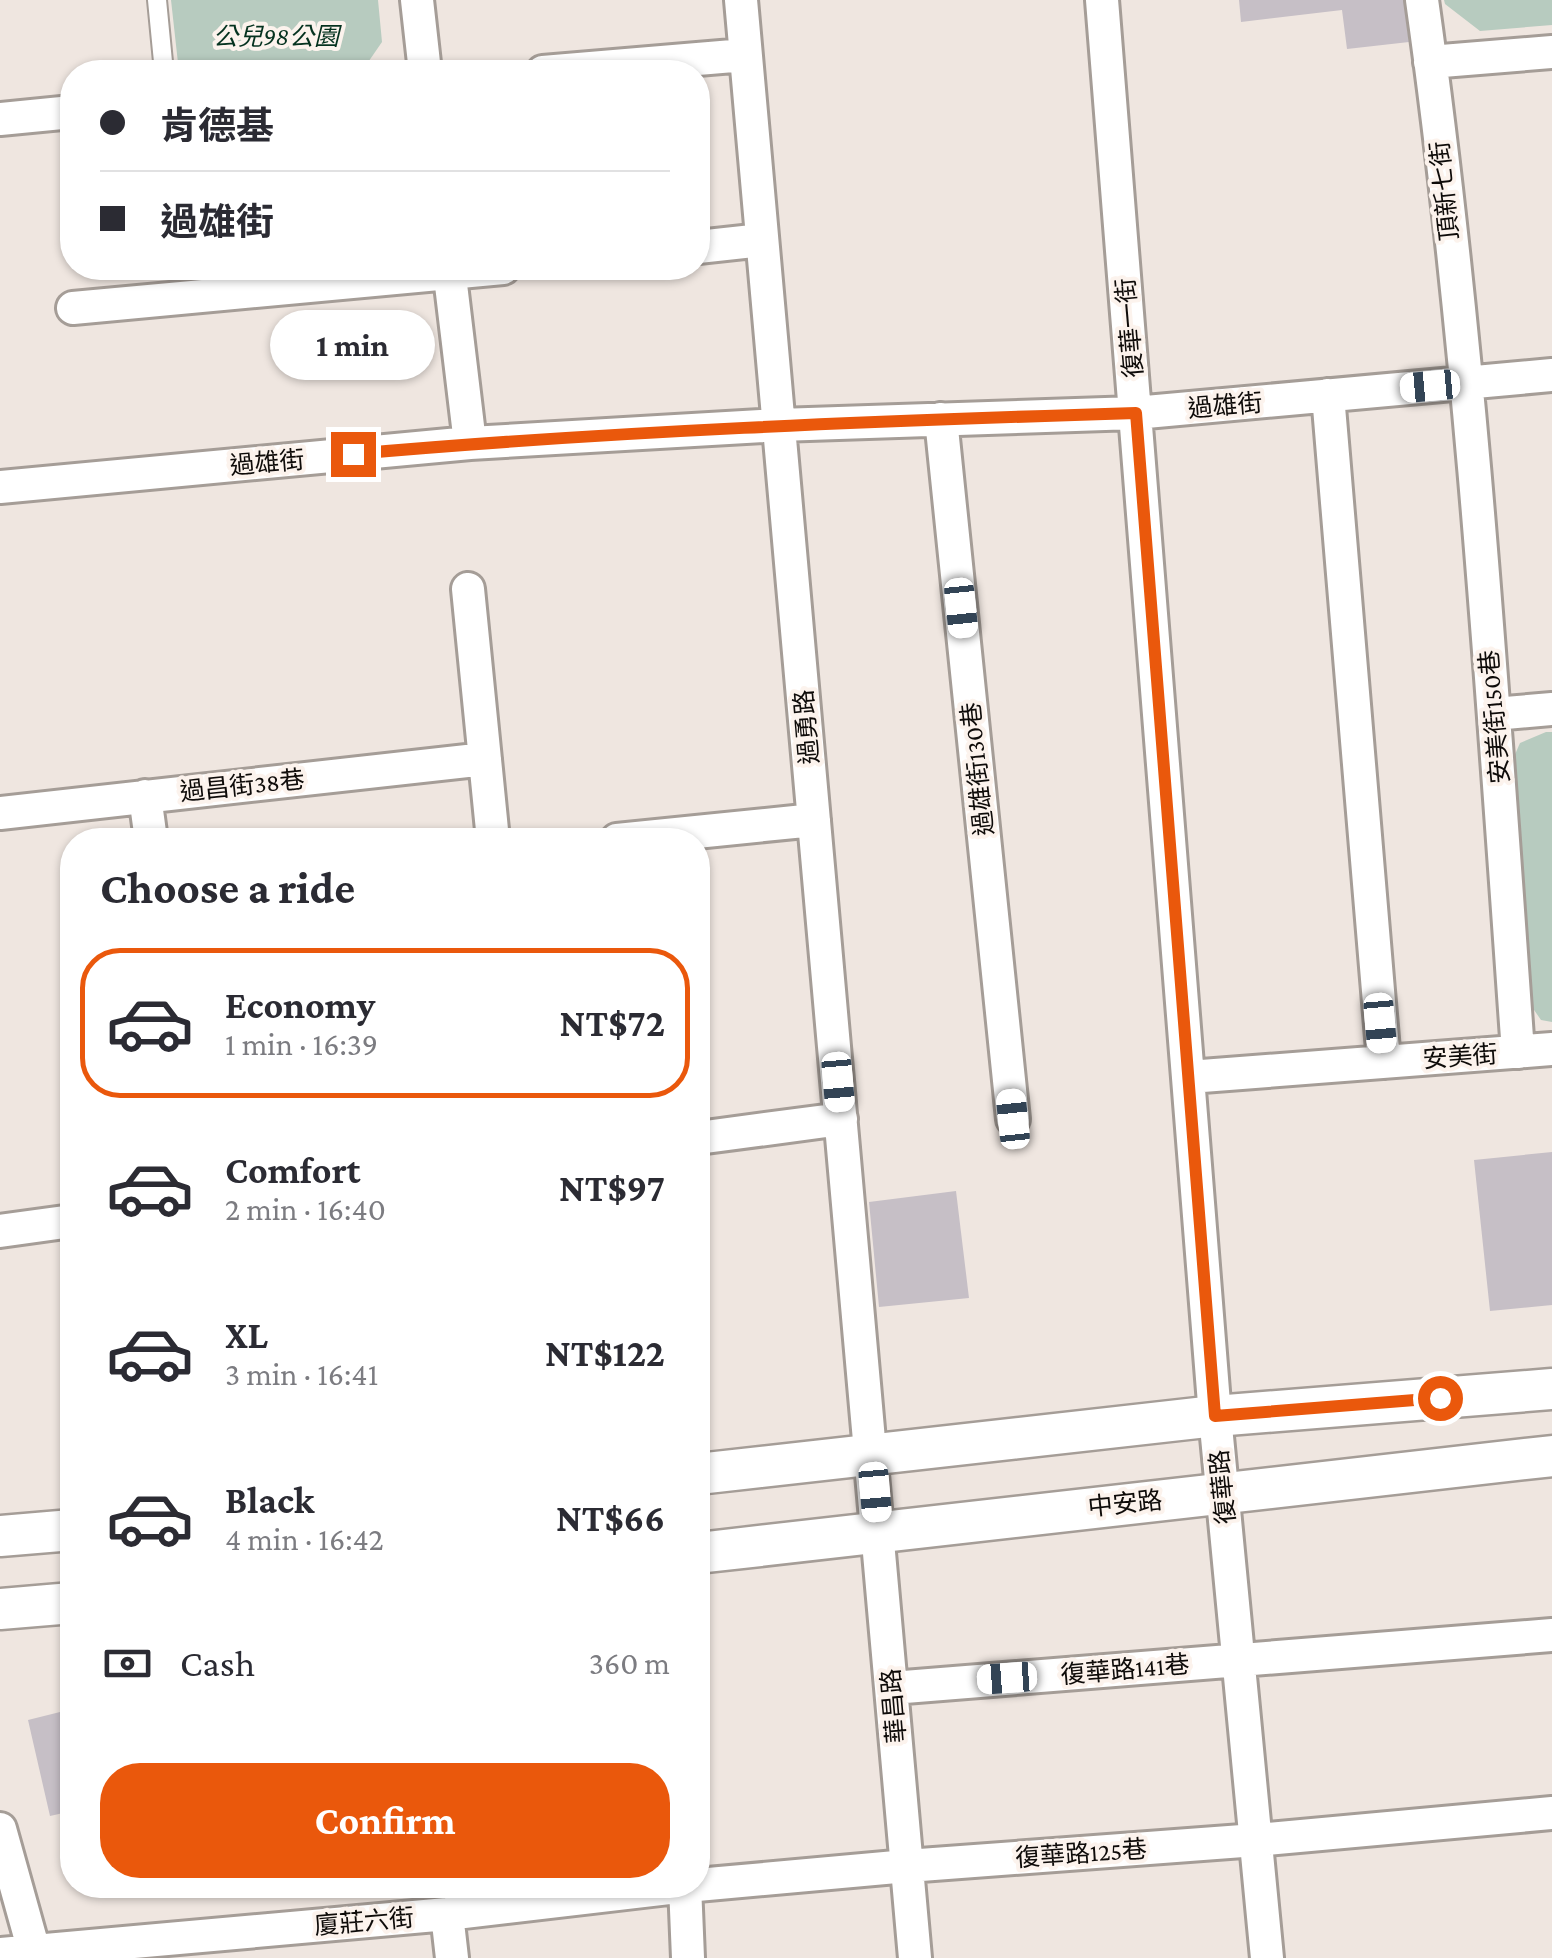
<!DOCTYPE html>
<meta charset="utf-8">
<style>
body{margin:0;font-family:"Crimson Pro","Noto Sans TC",serif;background:#f2f2f3;color:#2b2b33;height:100vh;display:flex;flex-direction:column;font-size:38px;white-space:nowrap}
*{box-sizing:border-box;margin:0}
p{font-size:32px;color:#7c7c81}
.icon{flex:none;width:55px;height:55px;fill:none;stroke:currentColor;stroke-width:2;stroke-linecap:round;stroke-linejoin:round}
.map{position:relative;flex:1;overflow:hidden}
.panel{position:absolute;left:60px;top:828px;width:650px;height:1070px;display:flex;flex-direction:column;background:#fff;border-radius:40px;box-shadow:0 2px 8px #0004}
.panel>*{flex:none}
.hud{position:absolute;left:60px;top:60px;width:650px;height:220px;border-radius:40px;box-shadow:0 2px 8px #0004;display:grid;align-content:center;height:220px;padding:0 40px;background:#fff}
.end{position:absolute;width:45px;height:45px;margin:-22px;border:12px solid #ea580c;background:#fff;box-shadow:0 0 0 5px #fff}
.from{border-radius:50%}
.bubble{position:absolute;height:70px;border-radius:35px;background:#fff;box-shadow:0 2px 8px #0004;font-size:32px;font-weight:700;line-height:70px;text-align:center}
.car{position:absolute;width:30px;height:60px;margin:-30px -15px;border-radius:12px;box-shadow:0 0 8px 2px #0007;background:linear-gradient(#fff 24%,#345 0 40%,#fff 0 76%,#345 0 86%,#fff 0)}
.hud b{display:flex;align-items:center;gap:35px;height:95px;font-size:38px}
.hud b+b{border-top:2px solid #e1e1e2}
.hud i{width:25px;height:25px;background:#2b2b33}
ul{padding:0;list-style:none}
li{display:flex;align-items:center;gap:30px;height:150px;margin:0 20px 15px;padding:0 20px;border:5px solid transparent;border-radius:40px}
li div{flex:1}
li b{display:block;font-size:38px}
li em{font-style:normal;font-weight:700}
li.current{border-color:#ea580c}
li>.icon{width:90px;height:90px;stroke-width:1.5}
h2{padding:0 40px;font-size:45px;line-height:120px}
.pay{display:flex;align-items:center;gap:25px;height:110px;padding:0 40px;font-size:38px}
.pay p{margin-inline-start:auto}
.cta{display:flex;gap:20px;margin-top:auto;padding:20px 40px}
.cta a{flex:1;height:115px;border-radius:40px;background:#ea580c;color:#fff;font-size:40px;font-weight:700;line-height:115px;text-align:center}
.map>svg:first-child{display:block}
.green{fill:#b7cbbf}
.building{fill:#c6bfc6}
.lines{fill:none;stroke-linecap:round;stroke-linejoin:round}
.service-casing{stroke:#a59d97;stroke-width:22}
.minor-casing{stroke:#a59d97;stroke-width:38}
.tertiary-casing{stroke:#a59d97;stroke-width:45}
.service{stroke:#fff;stroke-width:18}
.minor{stroke:#fff;stroke-width:32}
.tertiary{stroke:#fff;stroke-width:40}
.route{stroke:#ea580c;stroke-width:12}
.labels{text-anchor:middle;stroke-width:8;stroke-linejoin:round;paint-order:stroke}
.park-label{font-size:25px;font-style:italic;fill:#05321f;stroke:#fcf3ed}
.street-label{font-size:25px;fill:#0e0b09;stroke:#fcf3ed}
</style>
<div class="map">
<svg width="1552" height="1958" viewBox="0 0 1552 1958">
<rect width="100%" height="100%" fill="#efe6e0"/>
<path class="green" d="M 171,0 L 378,0 L 382,42 L 362,71 L 179,72 Z
M 1444,0 L 1552,0 L 1552,25 L 1480,31 L 1445,4 Z
M 1546,732 L 1552,732 L 1552,1022 L 1541,1020 L 1532,1007 L 1513,759 L 1520,743 Z"/>
<path class="building" d="M 1239,0 L 1404,0 L 1409,42 L 1347,49 L 1342,10 L 1241,22 Z
M 1552,1152 L 1552,1305 L 1490,1311 L 1474,1160 Z
M 956,1191 L 969,1298 L 879,1307 L 869,1202 Z
M 72,1709 L 72,1811 L 50,1816 L 28,1720 Z"/>
<g class="lines">
<g class="service-casing">
<path id="service" d="M 157,0 L 164,72"/>
</g>
<g class="minor-casing">
<path id="minor" d="M 417,0 L 425,72
M 741,0 L 915,1958
M 1102,0 L 1215,1416 L 1267,1958
M 1422,0 C 1471,348 1493,701 1518,1052
M 1430,62 L 1552,52
M 543,72 L 745,55
M 0,119 L 72,112
M 698,247 L 762,240
M 449,268 L 470,443
M 73,308 L 503,268
M 1328,395 L 1384,1062
M 941,419 L 1013,1119
M 0,487 L 470,443 L 779,425 L 1135,413 L 1552,375
M 468,589 L 493,840
M 1494,714 L 1552,709
M 145,796 L 151,840
M 0,813 L 485,759
M 617,840 L 814,820
M 1189,1077 L 1552,1049
M 698,1138 L 841,1119
M 0,1231 L 72,1221
M 892,1688 L 1552,1635
M 0,1829 L 36,1958
M 685,1885 L 688,1958
M 447,1914 L 452,1958
M 0,1954 L 447,1914 L 686,1886 L 907,1866 L 1256,1840 L 1552,1813"/>
</g>
<g class="tertiary-casing">
<path id="tertiary" d="M 698,1474 L 1215,1416 L 1552,1389
M 0,1536 L 72,1530
M 698,1553 L 1552,1456
M 0,1609 L 72,1603"/>
</g>
<use href="#service" class="service"/>
<use href="#minor" class="minor"/>
<use href="#tertiary" class="tertiary"/>
</g>
<g class="lines">
<path class="route" d="M 353,454 C 613,431 874,421 1136,413 L 1215,1416 L 1440,1398"/>
</g>
<g class="labels">
<g class="park-label">
<text x="276" y="45">公兒98公園</text>
</g>
<g class="street-label">
<text transform="translate(1444 191) rotate(-96)" y="9">頂新七街</text>
<text transform="translate(1129 328) rotate(-95)" y="9">復華一街</text>
<text transform="translate(1225 405) rotate(-5)" y="9">過雄街</text>
<text transform="translate(267 462) rotate(-5)" y="9">過雄街</text>
<text transform="translate(1494 717) rotate(-95)" y="9">安美街150巷</text>
<text transform="translate(806 727) rotate(-95)" y="9">過勇路</text>
<text transform="translate(977 769) rotate(-96)" y="9">過雄街130巷</text>
<text transform="translate(242 785) rotate(-6)" y="9">過昌街38巷</text>
<text transform="translate(1460 1056) rotate(-4)" y="9">安美街</text>
<text transform="translate(1222 1487) rotate(-96)" y="9">復華路</text>
<text transform="translate(1125 1503) rotate(-6)" y="9">中安路</text>
<text transform="translate(1125 1669) rotate(-5)" y="9">復華路141巷</text>
<text transform="translate(893 1706) rotate(-95)" y="9">華昌路</text>
<text transform="translate(1081 1853) rotate(-4)" y="9">復華路125巷</text>
<text transform="translate(364 1921) rotate(-5)" y="9">廈莊六街</text>
</g>
</g>
</svg>
<i class="end from" style="left:1440px;top:1398px"></i>
<i class="end" style="left:353px;top:454px"></i>
<div class="bubble" style="left:270px;top:310px;width:165px">1 min</div>
<i class="car" style="left:1430px;top:386px;rotate:265deg"></i>
<i class="car" style="left:961px;top:608px;rotate:174deg"></i>
<i class="car" style="left:1380px;top:1023px;rotate:175deg"></i>
<i class="car" style="left:838px;top:1082px;rotate:175deg"></i>
<i class="car" style="left:1013px;top:1119px;rotate:354deg"></i>
<i class="car" style="left:875px;top:1492px;rotate:175deg"></i>
<i class="car" style="left:1007px;top:1678px;rotate:266deg"></i>
<div class="hud">
<b><i class="from"></i>肯德基</b>
<b><i></i>過雄街</b>
</div>
<section class="panel">
<h2>Choose a ride</h2>
<ul>
<li class="current"><svg class="icon" aria-label="car" viewBox="0 0 24 24"><path d="M5 17H2v-5l4-1 3-4h7l3 4 3 1v5h-3M9 17h6M6 11h13"/><circle cx="7" cy="17" r="2"/><circle cx="17" cy="17" r="2"/></svg><div><b>Economy</b><p>1 min · 16:39</p></div><em>NT$72</em></li>
<li><svg class="icon" aria-label="car" viewBox="0 0 24 24"><path d="M5 17H2v-5l4-1 3-4h7l3 4 3 1v5h-3M9 17h6M6 11h13"/><circle cx="7" cy="17" r="2"/><circle cx="17" cy="17" r="2"/></svg><div><b>Comfort</b><p>2 min · 16:40</p></div><em>NT$97</em></li>
<li><svg class="icon" aria-label="car" viewBox="0 0 24 24"><path d="M5 17H2v-5l4-1 3-4h7l3 4 3 1v5h-3M9 17h6M6 11h13"/><circle cx="7" cy="17" r="2"/><circle cx="17" cy="17" r="2"/></svg><div><b>XL</b><p>3 min · 16:41</p></div><em>NT$122</em></li>
<li><svg class="icon" aria-label="car" viewBox="0 0 24 24"><path d="M5 17H2v-5l4-1 3-4h7l3 4 3 1v5h-3M9 17h6M6 11h13"/><circle cx="7" cy="17" r="2"/><circle cx="17" cy="17" r="2"/></svg><div><b>Black</b><p>4 min · 16:42</p></div><em>NT$66</em></li>
</ul>
<div class="pay"><svg class="icon" aria-label="cash" viewBox="0 0 24 24"><path d="M3 7h18v10H3z"/><circle cx="12" cy="12" r="2"/></svg>Cash<p>360 m</p></div>
<div class="cta"><a>Confirm</a></div>
</section>
</div>
